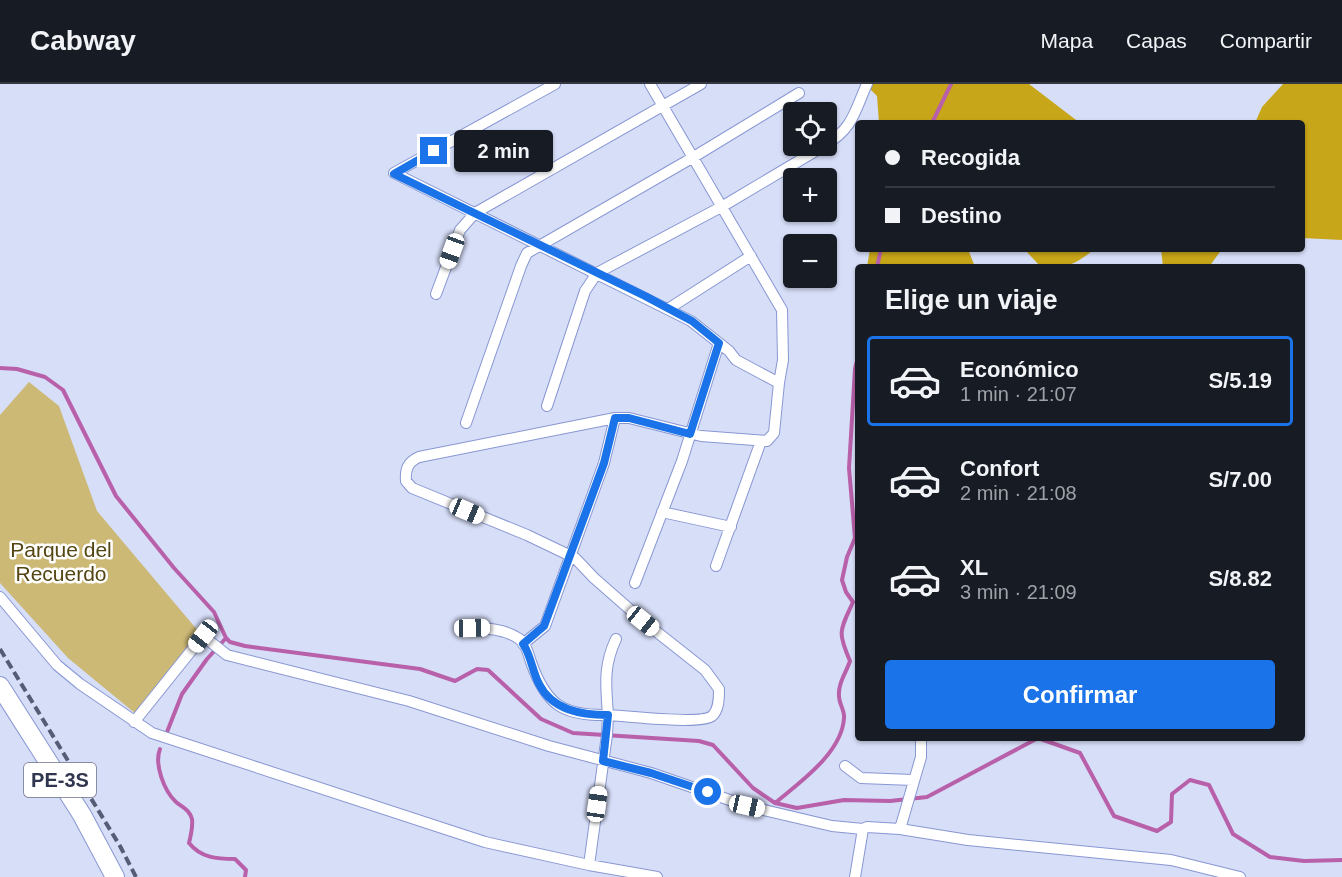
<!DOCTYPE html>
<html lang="es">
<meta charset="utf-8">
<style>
body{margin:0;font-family:Helvetica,sans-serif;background:#20242c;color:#f1f3f6;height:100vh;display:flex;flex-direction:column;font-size:22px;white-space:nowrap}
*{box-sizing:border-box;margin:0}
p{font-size:20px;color:#9ea1a6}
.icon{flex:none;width:33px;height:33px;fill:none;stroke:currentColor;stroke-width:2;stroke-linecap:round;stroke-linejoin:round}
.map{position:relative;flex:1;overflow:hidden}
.details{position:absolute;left:855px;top:180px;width:450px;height:477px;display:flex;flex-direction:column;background:#171b24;border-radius:6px;box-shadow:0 2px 4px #0004}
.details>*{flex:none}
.guide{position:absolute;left:855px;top:36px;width:450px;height:132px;border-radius:6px;box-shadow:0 2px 4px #0004;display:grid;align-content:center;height:132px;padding:0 30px;background:#171b24}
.fabs{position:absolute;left:783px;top:18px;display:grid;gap:12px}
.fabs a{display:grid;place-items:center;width:54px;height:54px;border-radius:6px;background:#171b24;box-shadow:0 2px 4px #0004;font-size:30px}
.end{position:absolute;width:27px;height:27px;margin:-14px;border:8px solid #1a73e8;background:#fff;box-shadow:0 0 0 3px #fff}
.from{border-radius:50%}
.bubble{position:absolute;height:42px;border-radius:6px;background:#171b24;box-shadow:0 2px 4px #0004;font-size:20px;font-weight:800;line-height:42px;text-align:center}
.car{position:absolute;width:18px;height:36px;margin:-18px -9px;border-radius:8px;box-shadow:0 0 4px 2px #0007;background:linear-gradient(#fff 24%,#345 0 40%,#fff 0 76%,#345 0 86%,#fff 0)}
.guide b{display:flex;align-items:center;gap:21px;height:57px;font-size:22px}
.guide b+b{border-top:2px solid #363941}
.guide i{width:15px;height:15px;background:#f1f3f6}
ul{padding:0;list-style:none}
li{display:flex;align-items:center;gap:18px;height:90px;margin:0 12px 9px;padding:0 18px;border:3px solid transparent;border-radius:6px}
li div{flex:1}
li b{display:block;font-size:22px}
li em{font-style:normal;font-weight:800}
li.selected{border-color:#1a73e8}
li>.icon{width:54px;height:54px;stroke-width:1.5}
h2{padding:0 30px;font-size:27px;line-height:72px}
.primary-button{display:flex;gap:12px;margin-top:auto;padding:12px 30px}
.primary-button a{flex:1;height:69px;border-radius:6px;background:#1a73e8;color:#fff;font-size:24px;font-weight:800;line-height:69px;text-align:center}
header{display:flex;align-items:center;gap:36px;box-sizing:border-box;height:84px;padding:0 30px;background:#171b24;border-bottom:2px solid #363941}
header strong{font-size:28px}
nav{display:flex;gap:33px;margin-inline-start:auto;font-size:21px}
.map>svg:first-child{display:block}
.green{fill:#cdb976}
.forest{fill:#c8a619}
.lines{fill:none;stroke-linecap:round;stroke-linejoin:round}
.stream{stroke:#b860a9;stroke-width:4}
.minor-casing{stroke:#8897d2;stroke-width:12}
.trunk-casing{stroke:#8897d2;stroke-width:20}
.minor{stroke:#fff;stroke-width:10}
.trunk{stroke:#fff;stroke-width:18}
.rail{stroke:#555c75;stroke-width:4;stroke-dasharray:9 4.5;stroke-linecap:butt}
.route{stroke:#1a73e8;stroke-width:8}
.labels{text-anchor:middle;stroke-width:5;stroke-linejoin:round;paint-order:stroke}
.shield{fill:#fff;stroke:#6e7284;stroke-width:1.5}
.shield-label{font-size:20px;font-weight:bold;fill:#30364f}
.park-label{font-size:21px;fill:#544613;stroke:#fff}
</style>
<header>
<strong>Cabway</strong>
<nav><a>Mapa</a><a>Capas</a><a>Compartir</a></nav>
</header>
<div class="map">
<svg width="1342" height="793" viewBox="0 0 1342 793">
<rect width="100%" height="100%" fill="#d7def8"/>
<path class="green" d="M 29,298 L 59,322 L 97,427 L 199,548 L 136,630 L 68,574 L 0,499 L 0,331 Z"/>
<path class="forest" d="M 865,0 L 1029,0 L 1080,39 L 879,39 L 877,12 Z
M 1283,0 L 1342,0 L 1342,156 L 1302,154 L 1302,39 L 1255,39 L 1262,23 Z
M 870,165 L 968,165 L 975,183 L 867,183 Z
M 1024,165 L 1095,165 C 1072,182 1070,183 1041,183 Z
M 1161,165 L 1222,165 L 1209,183 L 1163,183 Z"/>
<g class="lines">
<path class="stream" d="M 932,39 L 951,0
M 877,183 L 881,165
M 0,284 L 17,285 L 45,293 L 63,306 L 116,412 L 174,484 L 214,528 L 226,554 L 230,558 L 245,562 L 420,585 L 455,597 L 477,585 L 488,586 L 541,635 L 573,649 L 699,657 L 713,661 L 753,704 L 775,719 L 797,724 L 844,716 L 890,717 L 927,713 L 1038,654 L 1080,669 L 1114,732 L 1157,747 L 1171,738 L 1172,710 L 1190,696 L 1209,701 L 1233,750 L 1270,773 L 1304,777 L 1342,776
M 167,648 L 182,610 L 207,575 L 226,554
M 160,665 C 154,680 164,707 176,718 C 183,724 189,725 192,735 C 193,743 191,751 189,759 C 201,774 217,775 235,775 L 246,786 L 245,793
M 775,719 C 799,699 842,669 844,634 C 845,627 839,620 839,612 C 838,599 846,589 850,577 C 837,547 840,547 853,518 L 846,508 L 842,496 L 847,473 L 855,454 L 849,384 L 855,285 L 858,273"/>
<g class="minor-casing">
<path id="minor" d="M 650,0 L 782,226 L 783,276 L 779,299
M 826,60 C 853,45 855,26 867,0
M 394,89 L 691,237 L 729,267 L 736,276 L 779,299 L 774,349 L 767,357 L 701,352 L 629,334 L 615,334 L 419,373 C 408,378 405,385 406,397 L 412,404 L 527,451 L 575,474 L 594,494 L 643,537 L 705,586 L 719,605 C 719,614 719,626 712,632 C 701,641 626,632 608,631 L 607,651 L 589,781
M 394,89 L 555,0
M 436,210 L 460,146 L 475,129 L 701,0
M 668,225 L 751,172
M 547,322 L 585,207 L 597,189 L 723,122 L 824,62
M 466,339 L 521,182 L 527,169 L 692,74 L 799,9
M 662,428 L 731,443
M 716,482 L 761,357
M 635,499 L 682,377 L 719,259
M 0,513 L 57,581 L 80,600 L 152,649 L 485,758 L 589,781 L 657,793
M 472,544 C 487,544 504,545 518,554 C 526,559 528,569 531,578 C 546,621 563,632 608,631 C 606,602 603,582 616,555
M 523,560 L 545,542 L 604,379 L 615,334
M 134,638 L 203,552 L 227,571 L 409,617 L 549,662 L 651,689 L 747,722 L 832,742 L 863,745
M 845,682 L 861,694 L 913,696
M 900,745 L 968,756 L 1171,776 L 1240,793
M 855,793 L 863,745 L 867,743 L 900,745 L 921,673 L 921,654"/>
</g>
<g class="trunk-casing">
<path id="trunk" d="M 0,602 L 82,731 L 115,793"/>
</g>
<use href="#minor" class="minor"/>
<use href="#trunk" class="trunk"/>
<path class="rail" d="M 0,565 L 120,762 L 136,793"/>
</g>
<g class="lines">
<path class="route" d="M 434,67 L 394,90 L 645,212 L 692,237 L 719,259 L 690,350 L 629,334 L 615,334 L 604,379 L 544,542 L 523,560 C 531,571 532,587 539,600 C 552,626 581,631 608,631 L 603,677 L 651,689 L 708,708"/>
</g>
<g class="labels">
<rect class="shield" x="24" y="679" width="72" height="34" rx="4.5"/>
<g class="shield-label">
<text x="60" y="703">PE-3S</text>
</g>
<g class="park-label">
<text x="61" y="473">Parque del<tspan x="61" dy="24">Recuerdo</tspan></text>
</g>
</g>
</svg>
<div class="fabs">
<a><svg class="icon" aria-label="locate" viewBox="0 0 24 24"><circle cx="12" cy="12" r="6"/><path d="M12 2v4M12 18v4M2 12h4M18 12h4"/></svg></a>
<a>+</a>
<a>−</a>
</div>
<i class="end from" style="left:708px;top:708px"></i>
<i class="end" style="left:434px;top:67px"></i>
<div class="bubble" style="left:454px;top:46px;width:99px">2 min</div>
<i class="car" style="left:452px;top:167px;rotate:200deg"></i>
<i class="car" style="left:467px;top:427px;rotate:113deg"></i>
<i class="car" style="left:643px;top:537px;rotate:129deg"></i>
<i class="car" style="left:472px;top:544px;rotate:89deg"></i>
<i class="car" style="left:203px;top:552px;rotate:218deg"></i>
<i class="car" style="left:597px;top:720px;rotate:8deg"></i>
<i class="car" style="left:747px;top:722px;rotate:103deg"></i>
<div class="guide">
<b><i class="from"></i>Recogida</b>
<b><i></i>Destino</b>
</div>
<section class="details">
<h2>Elige un viaje</h2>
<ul>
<li class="selected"><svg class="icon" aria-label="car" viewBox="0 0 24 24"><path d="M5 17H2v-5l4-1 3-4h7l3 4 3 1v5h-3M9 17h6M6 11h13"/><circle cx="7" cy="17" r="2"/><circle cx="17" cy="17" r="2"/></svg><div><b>Económico</b><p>1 min · 21:07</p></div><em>S/5.19</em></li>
<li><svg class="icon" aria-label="car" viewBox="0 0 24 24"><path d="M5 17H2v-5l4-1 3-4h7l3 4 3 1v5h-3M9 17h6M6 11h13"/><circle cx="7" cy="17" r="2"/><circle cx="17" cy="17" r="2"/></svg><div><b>Confort</b><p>2 min · 21:08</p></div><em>S/7.00</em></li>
<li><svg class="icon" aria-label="car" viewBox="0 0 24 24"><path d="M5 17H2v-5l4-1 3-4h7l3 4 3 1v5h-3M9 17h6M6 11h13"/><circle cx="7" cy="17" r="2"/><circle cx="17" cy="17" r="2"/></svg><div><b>XL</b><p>3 min · 21:09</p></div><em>S/8.82</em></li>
</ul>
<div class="primary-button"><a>Confirmar</a></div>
</section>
</div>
